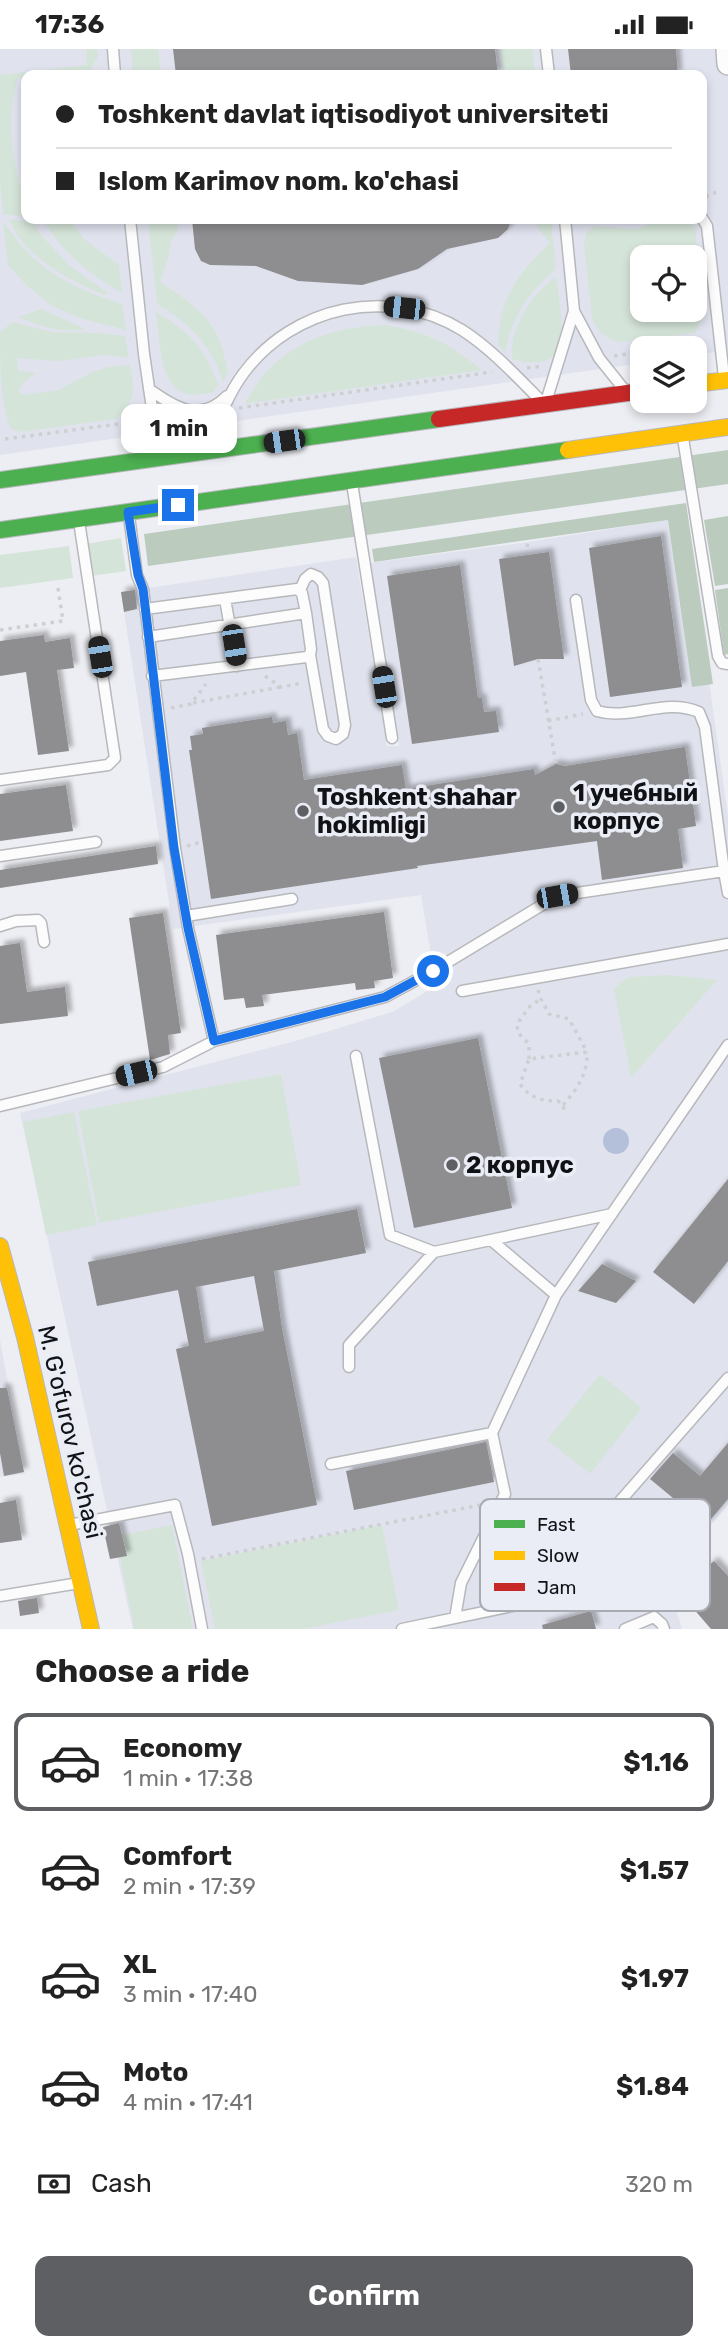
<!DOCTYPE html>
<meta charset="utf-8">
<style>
body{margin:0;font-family:Rubik,sans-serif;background:#f6f6f6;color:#222;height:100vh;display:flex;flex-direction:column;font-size:26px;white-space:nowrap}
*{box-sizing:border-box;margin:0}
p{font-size:23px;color:#767676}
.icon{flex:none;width:38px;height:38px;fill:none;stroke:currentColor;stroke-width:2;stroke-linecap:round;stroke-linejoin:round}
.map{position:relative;height:1580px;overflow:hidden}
.details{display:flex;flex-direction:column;background:#fff;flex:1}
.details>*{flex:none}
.guide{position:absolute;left:21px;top:21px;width:686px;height:154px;border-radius:14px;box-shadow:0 4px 10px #0003;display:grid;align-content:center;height:154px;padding:0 35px;background:#fff}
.controls{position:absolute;left:630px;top:196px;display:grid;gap:14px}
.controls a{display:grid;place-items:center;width:77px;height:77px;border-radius:14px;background:#fff;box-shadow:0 4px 10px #0003;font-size:35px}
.end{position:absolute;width:32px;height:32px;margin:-16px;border:9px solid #1a73e8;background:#fff;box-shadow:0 0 0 4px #fff}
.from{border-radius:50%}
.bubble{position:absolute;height:49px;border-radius:14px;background:#fff;box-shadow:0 4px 10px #0003;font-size:23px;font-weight:700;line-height:49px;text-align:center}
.car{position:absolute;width:21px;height:42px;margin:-21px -10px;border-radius:9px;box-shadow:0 0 5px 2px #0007;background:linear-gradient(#222 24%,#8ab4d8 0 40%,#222 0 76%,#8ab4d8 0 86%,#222 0)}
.guide b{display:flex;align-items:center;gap:24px;height:66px;font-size:26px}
.guide b+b{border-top:2px solid #e0e0e0}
.guide i{width:18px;height:18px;background:#222}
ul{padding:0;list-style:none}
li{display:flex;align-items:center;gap:21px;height:98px;margin:0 14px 10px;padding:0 21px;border:4px solid transparent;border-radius:14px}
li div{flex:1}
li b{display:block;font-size:26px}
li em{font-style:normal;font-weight:700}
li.on{border-color:#5e5f63}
li>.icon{width:63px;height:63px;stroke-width:1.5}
h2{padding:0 35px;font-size:32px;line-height:84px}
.pay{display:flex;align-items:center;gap:18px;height:77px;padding:0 35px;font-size:26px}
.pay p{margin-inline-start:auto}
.button{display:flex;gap:14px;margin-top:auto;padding:14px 35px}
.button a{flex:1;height:80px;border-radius:14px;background:#5e5f63;color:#fff;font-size:28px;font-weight:700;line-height:80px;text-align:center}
.status{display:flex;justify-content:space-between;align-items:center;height:49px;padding:0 35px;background:#fff;direction:ltr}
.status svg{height:19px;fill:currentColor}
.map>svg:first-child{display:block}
.built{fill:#e0e3ee;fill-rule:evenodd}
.green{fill:#d5e4d9;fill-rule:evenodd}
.forest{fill:#bbccbf}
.water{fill:#b4c0d9}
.building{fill:#8e8d90;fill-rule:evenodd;filter:url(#shadow)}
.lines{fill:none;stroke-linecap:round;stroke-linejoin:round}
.lane-casing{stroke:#b7b8bb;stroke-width:13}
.street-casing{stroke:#b7b8bb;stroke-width:24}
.fast-casing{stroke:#b7b8bb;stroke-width:18}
.slow-casing{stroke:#b7b8bb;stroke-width:18}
.jam-casing{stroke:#b7b8bb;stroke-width:18}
.path{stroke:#cecfd1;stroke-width:3.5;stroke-dasharray:3.5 5;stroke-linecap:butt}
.lane{stroke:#fcfcfd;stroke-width:10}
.street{stroke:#fcfcfd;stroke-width:21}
.fast{stroke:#4caf50;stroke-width:16}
.slow{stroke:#ffc107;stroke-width:16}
.jam{stroke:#c62828;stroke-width:16}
.route{stroke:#1a73e8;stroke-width:9}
.poi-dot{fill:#5e5f63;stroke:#eaedf6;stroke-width:2.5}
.labels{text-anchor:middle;stroke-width:7;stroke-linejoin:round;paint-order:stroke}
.poi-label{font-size:24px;font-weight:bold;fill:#111215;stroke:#eaedf6;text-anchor:start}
.street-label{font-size:24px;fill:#111215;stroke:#eaedf6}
.key{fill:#eaedf6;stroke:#a9abb2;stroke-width:2}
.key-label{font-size:19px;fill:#111215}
</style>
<div class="status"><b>17:36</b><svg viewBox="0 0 49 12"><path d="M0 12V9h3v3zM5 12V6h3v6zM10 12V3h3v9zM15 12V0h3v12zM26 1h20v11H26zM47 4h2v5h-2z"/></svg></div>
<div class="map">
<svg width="728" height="1580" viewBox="0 0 728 1580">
<defs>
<filter id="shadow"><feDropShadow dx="4.5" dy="-4.5" stdDeviation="2" flood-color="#0004"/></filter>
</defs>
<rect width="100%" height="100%" fill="#edeef3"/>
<path class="built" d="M 0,0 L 728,0 L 728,301 L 695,306 L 695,299 L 642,299 L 642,314 L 0,406 ZM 26,26 L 702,26 L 702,170 L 26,170 ZM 642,208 L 695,208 L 695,261 L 642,261 Z
M 686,468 L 728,767 L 728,1456 L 666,1529 L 682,1580 L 133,1580 L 20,1064 L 299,991 L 392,963 L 436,937 L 421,846 L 173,880 L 121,543 L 356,508 L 387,697 L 399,697 L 369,514 L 528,493 Z
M 0,1291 L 25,1425 L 0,1428 Z"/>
<path class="green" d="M 86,0 L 97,0 L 98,7 L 88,26 L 26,26 L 18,30 C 8,60 10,93 17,124 C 20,140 26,152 26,168 L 3,165 L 0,132 L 0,26 L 87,16 Z
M 131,0 L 158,0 L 161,26 L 133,26 Z
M 500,0 L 533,0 L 535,26 L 503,26 Z
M 9,170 L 34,174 L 42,187 L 70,217 L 108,244 L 104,246 C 68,230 25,209 9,170 Z
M 43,170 L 69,170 L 84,190 L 119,216 L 122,244 C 91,227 60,202 43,170 Z
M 148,170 L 177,170 L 178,181 L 171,192 L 168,209 L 160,233 C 182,247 209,265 219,290 C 223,300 225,311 228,322 L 223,334 C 214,298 188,273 157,255 Z
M 534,170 L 551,170 L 556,220 C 529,242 511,269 505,304 L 498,296 C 499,250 517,225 550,194 L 540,182 Z
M 665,170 L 685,170 L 695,178 C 697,204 709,264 695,284 L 618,293 C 606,289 596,282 592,269 L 584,195 L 586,184 L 595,177 L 636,180 ZM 642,208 L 695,208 L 695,261 L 642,261 Z
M 3,172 C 36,221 67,237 122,255 L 126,281 L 79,269 L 51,256 L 27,237 L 8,216 Z
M 556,228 C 561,267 578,329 512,310 C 509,279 532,244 556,228 Z
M 42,260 L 85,280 C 63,285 38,277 18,268 Z
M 156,263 C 189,283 205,299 218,335 L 214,343 C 204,345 191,348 182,343 C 158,332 160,287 156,263 Z
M 13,273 L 52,283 L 98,284 L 125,287 L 129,309 L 104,306 L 59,312 L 17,309 L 19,322 L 36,324 L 22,335 L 19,342 L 22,346 L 59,341 L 92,323 L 108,318 L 130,316 C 135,342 136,350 117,370 L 20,383 L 11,380 C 0,354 0,312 0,283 Z
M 387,276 C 431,285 447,293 482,321 L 244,355 C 251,344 258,333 266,323 C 298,289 341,277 387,276 Z
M 121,489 L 126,522 L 91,527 L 85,495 Z
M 69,497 L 73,529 L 0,539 L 0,506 Z
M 670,926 L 717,931 L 631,1029 L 614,939 L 628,928 Z
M 281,1025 L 301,1136 L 99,1174 L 78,1062 Z
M 74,1063 L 97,1176 L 46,1186 L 23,1073 Z
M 600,1325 L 642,1359 L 590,1425 L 547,1391 Z
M 172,1476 L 193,1580 L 134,1580 L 116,1487 Z
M 382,1476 L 399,1561 L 303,1580 L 215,1580 L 201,1512 Z"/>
<path class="forest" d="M 728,401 L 728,435 L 148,517 L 144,485 Z
M 686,454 L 713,635 L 692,638 L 668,471 L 374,513 L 372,500 Z
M 728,467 L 728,535 L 715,537 L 704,471 Z
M 728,539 L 728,605 L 724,606 L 715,541 Z"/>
<path class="water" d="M603 1092a13 13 0 1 1 26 0a13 13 0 1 1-26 0Z"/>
<path class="building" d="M 173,0 L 495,0 L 498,26 L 176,26 Z
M 568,0 L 676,0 L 678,26 L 571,26 Z
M 192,170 L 511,170 L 508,180 L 498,189 L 447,200 L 418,220 L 362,236 L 298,232 L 256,217 L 210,216 L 201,212 L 195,200 Z
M 661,487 L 682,638 L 610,648 L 589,499 Z
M 549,503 L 564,610 L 538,610 L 514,617 L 499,510 Z
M 460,516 L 478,649 L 482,649 L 484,663 L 496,662 L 499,683 L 412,695 L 387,527 Z
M 135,541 L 137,560 L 124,563 L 121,543 Z
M 44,586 L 45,593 L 70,589 L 74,619 L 57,621 L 69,702 L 38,706 L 26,623 L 0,627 L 0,592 Z
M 272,668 L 273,674 L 286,672 L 288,686 L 297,684 L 304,731 L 402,716 L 406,740 L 534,720 L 535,726 L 556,715 L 565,717 L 685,698 L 696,777 L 678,780 L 683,819 L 602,831 L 597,792 L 417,817 L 418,819 L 211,850 L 189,701 L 192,701 L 190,687 L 203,685 L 202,679 Z
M 66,736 L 73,782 L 0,792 L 0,745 Z
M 156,797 L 158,815 L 0,839 L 0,821 Z
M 384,863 L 393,929 L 374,932 L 375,939 L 356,941 L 355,934 L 262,946 L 264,957 L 246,959 L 244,949 L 224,951 L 216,886 Z
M 163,864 L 181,984 L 168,986 L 170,1005 L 150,1011 L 129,869 Z
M 20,894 L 27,943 L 65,938 L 68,967 L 0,975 L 0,897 Z
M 478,989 L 512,1159 L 414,1179 L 379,1009 Z
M 728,1130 L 728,1212 L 694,1255 L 653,1223 Z
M 357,1160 L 366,1204 L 274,1222 L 282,1279 L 317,1456 L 212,1477 L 176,1300 L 189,1297 L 178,1241 L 97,1257 L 88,1213 ZM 254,1227 L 264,1282 L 205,1294 L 196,1238 Z
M 602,1215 L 636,1232 L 616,1254 L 578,1242 Z
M 0,1339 L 7,1339 L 24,1423 L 4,1427 L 0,1404 Z
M 486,1393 L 494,1433 L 354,1461 L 346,1422 Z
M 728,1394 L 728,1450 L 706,1476 L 700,1472 L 631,1550 L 610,1532 L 679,1454 L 650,1430 L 673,1404 L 700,1427 Z
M 16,1451 L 22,1491 L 0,1494 L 0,1454 Z
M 119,1474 L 127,1507 L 110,1510 L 103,1478 Z
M 714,1512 L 728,1527 L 728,1580 L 711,1580 L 679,1543 Z
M 37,1549 L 39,1564 L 20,1567 L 18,1552 Z
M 591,1562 L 596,1580 L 543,1580 L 542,1576 Z"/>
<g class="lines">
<g class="lane-casing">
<path id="lane" d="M 113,0 L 115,26
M 546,0 L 549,26
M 702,169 L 707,177 L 724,328
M 130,170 L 144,305 L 159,407
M 574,262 L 599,309 L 623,339
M 149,340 C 174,358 200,375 227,347
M 683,389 L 718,607 L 722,614 L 728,615
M 208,397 C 218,373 227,347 243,325 C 293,257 389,236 462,281 C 493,301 519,330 545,356 L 574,262 L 565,170
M 352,434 L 392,689
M 129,467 L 137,526 L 143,540 L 175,799 L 188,879 L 214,992
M 300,541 L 305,530 L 311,525 L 318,528 L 323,534 L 345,676 L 343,685 L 336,690 L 328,687 L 323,680 L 310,606
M 225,550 L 237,617
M 576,551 L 591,651 L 597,662 C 631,672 664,648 699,663 L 705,678 L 724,822
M 145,560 L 297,540 L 302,544 L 306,564
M 148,588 L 306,564 L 311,600 L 310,606 L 307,608 L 152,627
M 0,731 L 108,716 L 115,709 L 79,472
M 0,807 L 96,793
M 186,867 L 292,850
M 0,877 L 16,872 L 38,871 L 41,874 L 44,893
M 462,942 L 728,895
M 356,1007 L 390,1186 L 434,1203 L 612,1165
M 0,1057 L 163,1018 L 214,992 L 385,948 L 433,922 L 557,847 L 724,822 L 728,844
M 491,1191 L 556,1246
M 349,1318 L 349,1296 L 434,1203
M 331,1415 L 492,1384
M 69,1476 L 175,1456 L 188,1505 L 202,1580
M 0,1547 L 79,1534
M 455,1569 L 461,1534 L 505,1445 L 492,1384 L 556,1246 L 728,996
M 402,1580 L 522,1555 L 536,1548 L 728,1329
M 625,1580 L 654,1568 L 662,1575 L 664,1580"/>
</g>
<g class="street-casing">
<path id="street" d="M 727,0 L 728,15"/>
</g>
<g class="fast-casing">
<path id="fast" d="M 0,431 L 439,370
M 0,481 L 568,401"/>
</g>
<g class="slow-casing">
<path id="slow" d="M 695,335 L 728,331
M 568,401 L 728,378
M 0,1197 L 25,1288 L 91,1580"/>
</g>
<g class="jam-casing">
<path id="jam" d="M 439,370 L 642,342"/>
</g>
<path class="path" d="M 702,156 L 708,146 L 721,142
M 668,299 L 708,294
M 614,307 L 642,303
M 527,319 L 544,317
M 239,359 L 492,323
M 5,390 L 141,372
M 527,498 L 528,493
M 0,581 L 63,572 L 58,539
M 538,610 L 556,715
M 265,627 L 281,638 L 302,634
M 193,654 L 281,638
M 171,659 L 191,655 L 206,635
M 548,672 L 583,665
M 187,797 L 202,793
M 538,941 L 541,950 L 549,965 L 569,970 L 587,1003 L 529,1010 L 520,1035 C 530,1049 541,1052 558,1052 L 563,1056 L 564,1061
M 529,1010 L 529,995 L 518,984 L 517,975 L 531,956 L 541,950
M 563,1056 C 577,1041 588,1024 587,1003
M 202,1510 L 486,1455"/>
<use href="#lane" class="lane"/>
<use href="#street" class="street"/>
<use href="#fast" class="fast"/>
<use href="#slow" class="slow"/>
<use href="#jam" class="jam"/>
</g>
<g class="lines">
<path class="route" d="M 178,456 L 128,463 L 138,526 L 143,540 L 174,799 L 188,879 L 214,992 L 385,948 L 433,922"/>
</g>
<g class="poi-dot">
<circle cx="559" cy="758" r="7"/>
<circle cx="303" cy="762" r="7"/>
<circle cx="452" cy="1116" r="7"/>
</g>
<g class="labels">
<g class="poi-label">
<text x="573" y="752">1 учебный<tspan x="573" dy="28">корпус</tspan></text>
<text x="317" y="756">Toshkent shahar<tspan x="317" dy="28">hokimligi</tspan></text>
<text x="466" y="1124">2 корпус</text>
</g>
<g class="street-label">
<text transform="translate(70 1383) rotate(77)" y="8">M. G'ofurov ko'chasi</text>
</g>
</g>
<rect x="480" y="1450" width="230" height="112" rx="10" class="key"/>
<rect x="494" y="1471" width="31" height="8" fill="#4caf50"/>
<rect x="494" y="1502" width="31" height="9" fill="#ffc107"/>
<rect x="494" y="1534" width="31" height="8" fill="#c62828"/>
<g class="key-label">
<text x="537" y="1482">Fast</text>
<text x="537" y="1513">Slow</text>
<text x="537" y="1545">Jam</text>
</g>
</svg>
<div class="controls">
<a><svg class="icon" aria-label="locate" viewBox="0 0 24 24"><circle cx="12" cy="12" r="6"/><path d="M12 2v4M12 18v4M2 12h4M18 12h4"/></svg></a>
<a><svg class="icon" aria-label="layers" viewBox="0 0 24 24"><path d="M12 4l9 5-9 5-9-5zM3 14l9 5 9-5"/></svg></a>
</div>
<i class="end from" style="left:433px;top:922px"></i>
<i class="end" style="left:178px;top:456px"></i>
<div class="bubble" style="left:121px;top:355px;width:116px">1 min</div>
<i class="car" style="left:404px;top:259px;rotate:276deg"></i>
<i class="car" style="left:284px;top:392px;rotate:262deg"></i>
<i class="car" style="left:234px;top:596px;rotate:171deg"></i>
<i class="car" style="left:100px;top:608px;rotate:351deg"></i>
<i class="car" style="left:384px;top:638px;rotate:351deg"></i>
<i class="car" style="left:557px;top:847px;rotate:80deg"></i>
<i class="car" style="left:136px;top:1024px;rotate:257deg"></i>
<div class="guide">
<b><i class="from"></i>Toshkent davlat iqtisodiyot universiteti</b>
<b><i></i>Islom Karimov nom. ko'chasi</b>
</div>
</div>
<section class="details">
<h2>Choose a ride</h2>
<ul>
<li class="on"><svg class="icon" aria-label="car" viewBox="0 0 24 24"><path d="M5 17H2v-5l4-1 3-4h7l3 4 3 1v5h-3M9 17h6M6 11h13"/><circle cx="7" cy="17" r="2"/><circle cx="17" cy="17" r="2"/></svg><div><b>Economy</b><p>1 min · 17:38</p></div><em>$1.16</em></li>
<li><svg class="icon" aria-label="car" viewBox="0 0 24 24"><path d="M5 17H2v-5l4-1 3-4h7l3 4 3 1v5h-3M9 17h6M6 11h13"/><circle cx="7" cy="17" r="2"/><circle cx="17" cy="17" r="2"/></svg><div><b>Comfort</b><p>2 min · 17:39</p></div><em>$1.57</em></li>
<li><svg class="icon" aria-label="car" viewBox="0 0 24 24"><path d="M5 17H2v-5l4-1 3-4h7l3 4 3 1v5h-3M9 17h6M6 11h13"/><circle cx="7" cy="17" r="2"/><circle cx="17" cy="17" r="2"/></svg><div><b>XL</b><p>3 min · 17:40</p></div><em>$1.97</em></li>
<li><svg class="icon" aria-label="car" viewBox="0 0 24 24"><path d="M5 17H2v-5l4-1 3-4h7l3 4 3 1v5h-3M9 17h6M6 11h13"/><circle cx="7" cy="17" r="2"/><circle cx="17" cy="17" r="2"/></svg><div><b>Moto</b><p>4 min · 17:41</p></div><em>$1.84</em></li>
</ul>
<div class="pay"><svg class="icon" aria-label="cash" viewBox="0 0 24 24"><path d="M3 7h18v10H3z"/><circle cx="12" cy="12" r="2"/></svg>Cash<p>320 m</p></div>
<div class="button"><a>Confirm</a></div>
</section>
